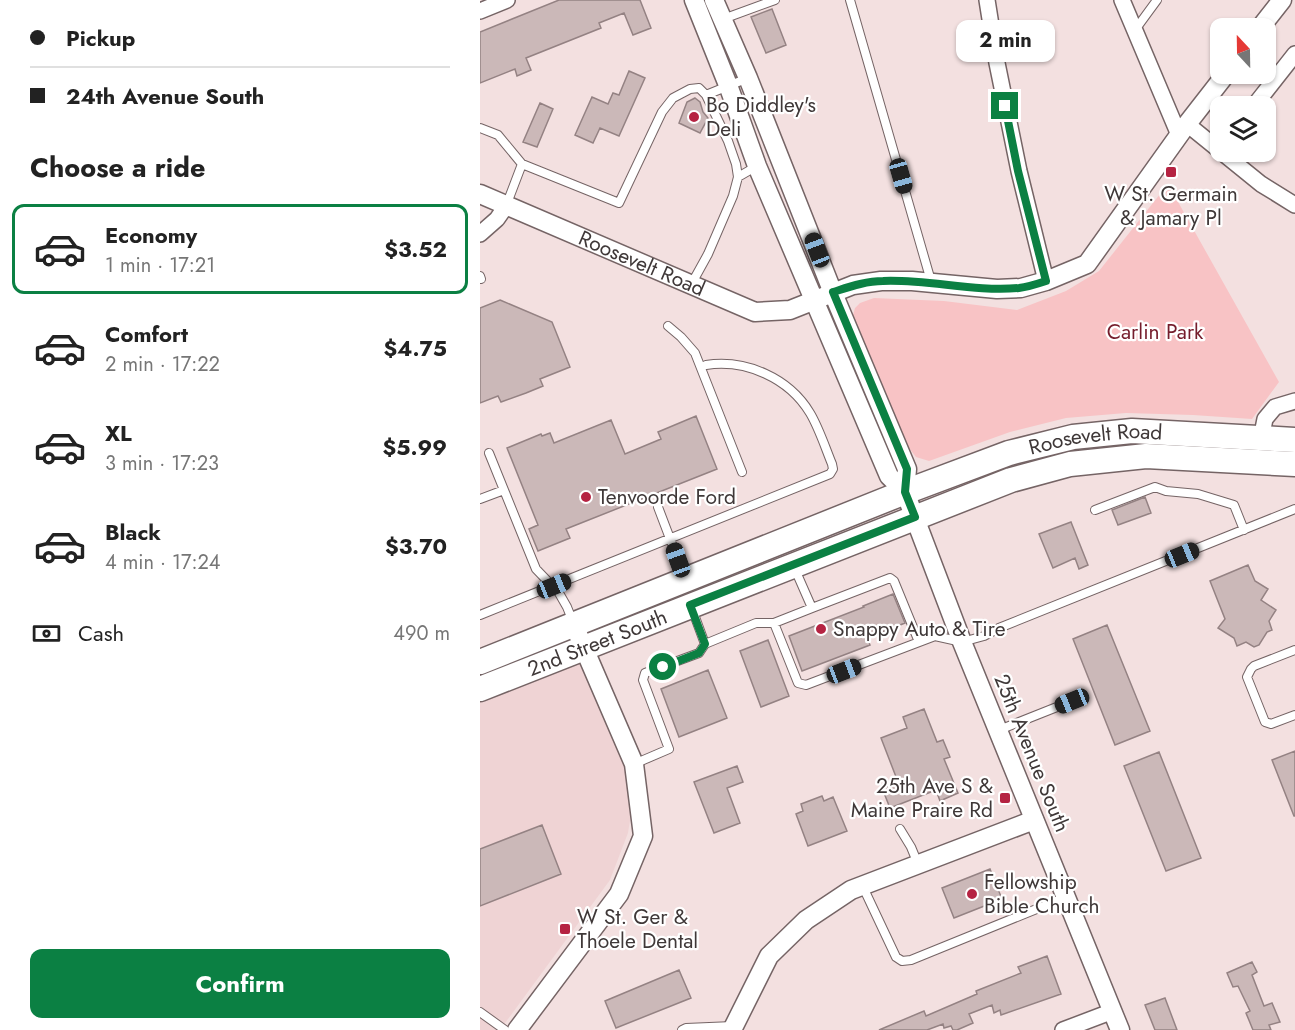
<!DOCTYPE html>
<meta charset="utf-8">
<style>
body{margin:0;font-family:Jost,sans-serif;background:#f2f2f2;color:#222;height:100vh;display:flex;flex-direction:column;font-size:22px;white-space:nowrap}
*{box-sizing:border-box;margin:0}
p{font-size:20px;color:#767676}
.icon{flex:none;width:33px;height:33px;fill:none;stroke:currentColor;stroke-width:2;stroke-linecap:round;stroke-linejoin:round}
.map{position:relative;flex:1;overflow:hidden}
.drawer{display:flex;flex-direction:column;background:#fff;width:480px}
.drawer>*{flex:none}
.banner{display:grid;align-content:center;height:132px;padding:0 30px;background:#fff}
.needle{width:39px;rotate:338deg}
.buttons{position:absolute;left:730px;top:18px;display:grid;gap:12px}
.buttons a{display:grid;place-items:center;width:66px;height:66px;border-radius:12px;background:#fff;box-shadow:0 2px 4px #0004;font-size:30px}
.end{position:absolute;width:27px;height:27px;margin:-14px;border:8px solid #0b8043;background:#fff;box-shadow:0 0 0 3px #fff}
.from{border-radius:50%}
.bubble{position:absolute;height:42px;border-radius:12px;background:#fff;box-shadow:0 2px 4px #0004;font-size:20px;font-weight:700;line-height:42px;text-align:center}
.car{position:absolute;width:18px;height:36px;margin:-18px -9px;border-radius:8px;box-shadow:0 0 4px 2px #0007;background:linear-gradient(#222 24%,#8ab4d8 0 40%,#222 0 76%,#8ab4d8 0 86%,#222 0)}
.banner b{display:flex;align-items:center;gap:21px;height:57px;font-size:22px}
.banner b+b{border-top:2px solid #e0e0e0}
.banner i{width:15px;height:15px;background:#222}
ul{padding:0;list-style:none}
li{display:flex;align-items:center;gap:18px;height:90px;margin:0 12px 9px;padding:0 18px;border:3px solid transparent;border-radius:12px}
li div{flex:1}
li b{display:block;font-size:22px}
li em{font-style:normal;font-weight:700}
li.selected{border-color:#0b8043}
li>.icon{width:54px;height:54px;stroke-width:1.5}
h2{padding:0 30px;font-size:27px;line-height:72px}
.pay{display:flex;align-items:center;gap:15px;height:66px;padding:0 30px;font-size:22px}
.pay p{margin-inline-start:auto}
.cta{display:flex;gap:12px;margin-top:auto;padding:12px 30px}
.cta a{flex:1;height:69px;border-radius:12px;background:#0b8043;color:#fff;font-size:24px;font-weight:700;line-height:69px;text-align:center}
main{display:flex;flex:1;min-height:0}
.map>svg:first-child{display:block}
.built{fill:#efd3d4}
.green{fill:#f8c3c5}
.building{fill:#cbb8b8;stroke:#948283;stroke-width:1.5}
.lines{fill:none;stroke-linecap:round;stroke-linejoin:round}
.service-casing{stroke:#756465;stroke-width:10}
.minor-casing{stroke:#756465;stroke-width:18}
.tertiary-casing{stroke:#756465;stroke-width:21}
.primary-casing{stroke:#756465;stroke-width:27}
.service{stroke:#fff;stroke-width:8}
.minor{stroke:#fff;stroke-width:15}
.tertiary{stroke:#fff;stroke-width:18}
.primary{stroke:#fff;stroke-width:24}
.route{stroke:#0b8043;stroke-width:8}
.poi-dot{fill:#b52342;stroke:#fff;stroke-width:2}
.labels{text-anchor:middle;stroke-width:4.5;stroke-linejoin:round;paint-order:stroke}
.poi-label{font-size:21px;fill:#3f3838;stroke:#fff;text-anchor:start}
.street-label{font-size:21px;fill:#3f3838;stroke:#fff}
.park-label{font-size:21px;fill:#751d2c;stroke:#fff}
</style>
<main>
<section class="drawer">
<div class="banner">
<b><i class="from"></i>Pickup</b>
<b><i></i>24th Avenue South</b>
</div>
<h2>Choose a ride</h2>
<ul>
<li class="selected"><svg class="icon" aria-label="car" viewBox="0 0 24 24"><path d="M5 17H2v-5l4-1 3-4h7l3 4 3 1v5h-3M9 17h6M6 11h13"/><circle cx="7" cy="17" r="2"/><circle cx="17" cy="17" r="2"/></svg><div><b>Economy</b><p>1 min · 17:21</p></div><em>$3.52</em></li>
<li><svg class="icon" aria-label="car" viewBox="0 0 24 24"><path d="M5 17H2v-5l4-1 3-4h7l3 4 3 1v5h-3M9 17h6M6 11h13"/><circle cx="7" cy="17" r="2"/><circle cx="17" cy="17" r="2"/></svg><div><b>Comfort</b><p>2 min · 17:22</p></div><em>$4.75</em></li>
<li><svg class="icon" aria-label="car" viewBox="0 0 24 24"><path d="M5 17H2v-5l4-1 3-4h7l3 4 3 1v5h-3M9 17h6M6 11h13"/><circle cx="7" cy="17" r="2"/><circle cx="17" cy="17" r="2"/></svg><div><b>XL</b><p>3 min · 17:23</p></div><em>$5.99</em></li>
<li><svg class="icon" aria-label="car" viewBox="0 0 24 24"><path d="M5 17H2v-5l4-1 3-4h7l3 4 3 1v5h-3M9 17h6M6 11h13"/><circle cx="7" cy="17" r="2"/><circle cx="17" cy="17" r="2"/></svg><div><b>Black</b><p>4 min · 17:24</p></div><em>$3.70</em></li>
</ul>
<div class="pay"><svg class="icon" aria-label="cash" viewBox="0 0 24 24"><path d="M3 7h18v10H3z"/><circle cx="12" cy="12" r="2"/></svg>Cash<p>490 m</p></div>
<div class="cta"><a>Confirm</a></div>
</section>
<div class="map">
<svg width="815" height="1030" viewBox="0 0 815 1030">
<rect width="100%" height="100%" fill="#f3e0e0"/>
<path class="built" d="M 101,662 L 148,774 L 153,802 L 148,833 L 130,880 L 20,1030 L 0,1030 L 0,702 Z"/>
<path class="green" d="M 688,184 L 799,382 L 772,419 L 713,415 L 646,413 L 586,418 L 530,432 L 449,461 L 436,457 L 429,448 L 373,315 L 375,308 L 380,303 L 394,298 L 464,301 L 537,310 L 586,291 L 619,271 Z"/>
<path class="building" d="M 79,0 L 160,0 L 171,28 L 153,35 L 144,13 L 119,23 L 121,28 L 46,58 L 51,70 L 37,76 L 35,69 L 0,83 L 0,32 Z
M 292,9 L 306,45 L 286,53 L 271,17 Z
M 149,71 L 165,78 L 139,136 L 120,128 L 113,143 L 95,135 L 112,97 L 128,104 L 133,93 L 139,95 Z
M 215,98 L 220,102 L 223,112 L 228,118 L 220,133 L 199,123 L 207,102 Z
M 60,103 L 73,109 L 57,147 L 43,142 Z
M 20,300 L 72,322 L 90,367 L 60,379 L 63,386 L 46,393 L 21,402 L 18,396 L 0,403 L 0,308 Z
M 216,416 L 237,469 L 86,529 L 90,538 L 58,551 L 49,529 L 58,525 L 27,448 L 61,434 L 62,436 L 70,433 L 74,443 L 131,420 L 145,454 L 181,439 L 178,432 Z
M 665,497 L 671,513 L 638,525 L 632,510 Z
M 591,522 L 608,565 L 599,569 L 595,558 L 573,568 L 559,534 Z
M 768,565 L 775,581 L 788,589 L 781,600 L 796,610 L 789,621 L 792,630 L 787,632 L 779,645 L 774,647 L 766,642 L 757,646 L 754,638 L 738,628 L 745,619 L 730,581 Z
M 413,594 L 425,623 L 387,638 L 390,645 L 322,671 L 309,636 L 384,607 L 383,606 Z
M 627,625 L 670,731 L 635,745 L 593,639 Z
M 288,640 L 309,696 L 281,707 L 260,651 Z
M 228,670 L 247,718 L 199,737 L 181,689 Z
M 444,709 L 457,742 L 463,740 L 470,757 L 464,759 L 478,793 L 460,801 L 456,790 L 410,808 L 402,788 L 418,782 L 401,738 L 427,728 L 423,717 Z
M 815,751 L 815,816 L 814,816 L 792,760 Z
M 679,752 L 721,858 L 686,871 L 644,766 Z
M 257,766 L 263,782 L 247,788 L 260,823 L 234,833 L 214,782 Z
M 342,796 L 344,801 L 353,797 L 367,831 L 328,846 L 316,814 L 323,811 L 321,804 Z
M 62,825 L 81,874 L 0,906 L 0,849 Z
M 510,869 L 522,899 L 474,918 L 462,888 Z
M 567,956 L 581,994 L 521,1015 L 520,1010 L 514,1013 L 512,1005 L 489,1014 L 493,1023 L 477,1030 L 473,1030 L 471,1026 L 464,1028 L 463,1024 L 447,1030 L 399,1030 L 444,1011 L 446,1016 L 497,994 L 496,991 L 541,973 L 538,967 Z
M 772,962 L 777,972 L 772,975 L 784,1006 L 792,1003 L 800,1022 L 789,1025 L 791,1030 L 773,1030 L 766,1013 L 770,1011 L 758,986 L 753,987 L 747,973 Z
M 199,970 L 211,998 L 136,1028 L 125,1001 Z
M 685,998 L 697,1030 L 675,1030 L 665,1005 Z"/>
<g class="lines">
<g class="service-casing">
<path id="service" d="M 370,0 L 451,281
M 243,19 L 295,0
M 655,30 L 677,0
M 226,95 L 268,78
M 0,128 L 18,135 L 42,164
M 258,177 L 277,166
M 26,206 L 42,164 L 139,203 L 182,112 L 193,98 L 210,89 L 219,88 L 226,95 L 248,141 L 256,164 L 258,177 L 253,196 L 228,254 L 212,283
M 0,276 L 1,279
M 188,326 L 201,337 L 215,353 L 262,472
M 9,453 L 56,569 L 79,593 L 87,607 L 93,622
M 0,499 L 24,490
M 178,507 L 205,578
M 615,510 L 675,487 L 686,491 L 718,494 L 754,505 L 764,530
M 332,608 L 410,578 L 414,581 L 439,642
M 0,615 L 350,474 L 353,469 L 352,464 C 345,447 339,428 330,413 C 309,378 266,359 226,365
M 294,623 L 318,683 L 326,685 L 455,636 L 482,642 L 504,636 L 519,628 L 815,509
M 225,644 L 276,623 L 294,623 L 332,608 L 314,567
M 815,650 L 774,666 L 771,669 L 767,677 L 785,722 L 791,724 L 815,715
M 519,730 L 592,701
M 154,764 L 189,749 L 163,680 L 165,673 L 219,653 L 225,644 L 212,609
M 420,829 L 431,847 L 438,864
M 383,887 L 416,957 L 422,961 L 431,960 L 586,897
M 0,1012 L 25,1030
M 202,1030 L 206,1028 L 253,1026"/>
</g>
<g class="minor-casing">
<path id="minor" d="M 507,0 L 517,63 L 539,171 L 566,281
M 642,0 L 699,135
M 0,11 L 27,0
M 774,106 L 815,54
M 707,124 L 781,184 L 815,205
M 0,234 L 17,219 L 26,206
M 781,439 L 785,419 L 795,407 L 815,401
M 583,1030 L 633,1011"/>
</g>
<g class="tertiary-casing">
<g id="tertiary">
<path d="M 214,0 L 248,85 L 277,166 L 409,476 L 425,492 L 482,642 L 640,1030"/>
<path d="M 234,0 L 268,78 L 353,293 L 427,469 L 425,492"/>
<path d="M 780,28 L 802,0"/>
<path id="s1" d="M 0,194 L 275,312 L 310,310 L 373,285 L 401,281 L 432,281 L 517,289 L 541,288 L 566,281 L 607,264 L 707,124 L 746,74"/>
<path d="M 37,1030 L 139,894 L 163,836 L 154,764 L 94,625"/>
<path d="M 252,1030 L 289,956 L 326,920 L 371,890 L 554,820"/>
</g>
</g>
<g class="primary-casing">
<g id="primary">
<path id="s2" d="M 0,662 L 425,492 L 529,453 L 593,437 L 652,431 L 815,440"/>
<path id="s3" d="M 0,689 L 531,480 L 590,464 L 666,456 L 815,464"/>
</g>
</g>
<use href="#service" class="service"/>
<use href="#minor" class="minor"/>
<use href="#tertiary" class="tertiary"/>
<use href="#primary" class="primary"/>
</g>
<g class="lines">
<path class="route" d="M 183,667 L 219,653 L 225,644 L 210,605 L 435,517 L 425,492 L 427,469 L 353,292 C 369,287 386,281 403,281 C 448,279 493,292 539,288 C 548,287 557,284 566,281 L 538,171 L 525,106"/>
</g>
<g class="poi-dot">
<circle cx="214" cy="117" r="6"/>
<rect x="685" y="166" width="12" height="12" rx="3"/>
<circle cx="106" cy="497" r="6"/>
<circle cx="341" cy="629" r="6"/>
<rect x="519" y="792" width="12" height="12" rx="3"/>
<circle cx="492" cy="894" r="6"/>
<rect x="79" y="923" width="12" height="12" rx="3"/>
</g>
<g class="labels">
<g class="poi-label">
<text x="226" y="112">Bo Diddley's<tspan x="226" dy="24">Deli</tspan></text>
<text x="691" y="201" text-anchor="middle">W St. Germain<tspan x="691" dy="24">&amp; Jamary Pl</tspan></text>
<text x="118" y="504">Tenvoorde Ford</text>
<text x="353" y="636">Snappy Auto &amp; Tire</text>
<text x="513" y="793" text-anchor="end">25th Ave S &amp;<tspan x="513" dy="24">Maine Praire Rd</tspan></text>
<text x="504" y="889">Fellowship<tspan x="504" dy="24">Bible Church</tspan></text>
<text x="97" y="924">W St. Ger &amp;<tspan x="97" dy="24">Thoele Dental</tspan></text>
</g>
<g class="street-label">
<text dy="7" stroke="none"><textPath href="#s1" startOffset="176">Roosevelt Road</textPath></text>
<text dy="7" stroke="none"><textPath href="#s2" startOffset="657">Roosevelt Road</textPath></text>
<text dy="7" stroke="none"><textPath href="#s3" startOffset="126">2nd Street South</textPath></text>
<text transform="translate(552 753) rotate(68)" y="7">25th Avenue South</text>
</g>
<g class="park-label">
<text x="675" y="339">Carlin Park</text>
</g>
</g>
</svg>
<div class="buttons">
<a><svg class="needle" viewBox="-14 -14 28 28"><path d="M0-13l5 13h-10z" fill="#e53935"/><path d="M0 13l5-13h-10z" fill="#767676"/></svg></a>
<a><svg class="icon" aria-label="layers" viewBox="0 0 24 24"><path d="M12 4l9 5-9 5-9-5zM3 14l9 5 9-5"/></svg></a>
</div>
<i class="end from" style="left:183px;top:667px"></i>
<i class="end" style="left:525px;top:106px"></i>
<div class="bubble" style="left:476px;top:20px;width:99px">2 min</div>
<i class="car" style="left:421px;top:176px;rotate:164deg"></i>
<i class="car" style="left:337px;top:250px;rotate:339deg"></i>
<i class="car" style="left:702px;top:555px;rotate:68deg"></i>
<i class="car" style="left:198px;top:560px;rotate:340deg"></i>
<i class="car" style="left:74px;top:586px;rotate:68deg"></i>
<i class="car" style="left:364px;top:671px;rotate:69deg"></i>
<i class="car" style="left:592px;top:701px;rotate:248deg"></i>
</div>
</main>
